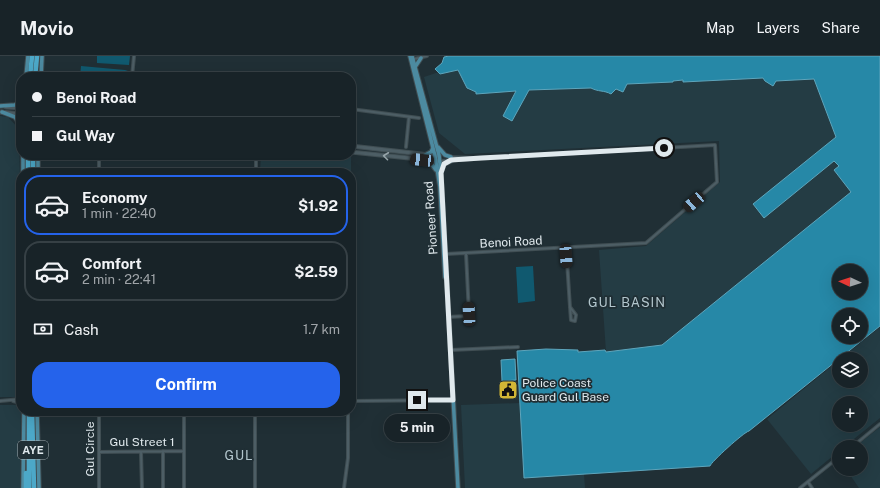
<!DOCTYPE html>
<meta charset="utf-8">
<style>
body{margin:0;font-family:"Public Sans",sans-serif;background:#252f34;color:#f1f3f6;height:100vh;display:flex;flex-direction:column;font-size:15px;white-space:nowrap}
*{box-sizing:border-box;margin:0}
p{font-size:13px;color:#9fa4a8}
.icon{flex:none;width:22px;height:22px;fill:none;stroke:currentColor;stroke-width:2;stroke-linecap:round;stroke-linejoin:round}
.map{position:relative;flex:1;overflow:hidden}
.panel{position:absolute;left:16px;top:112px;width:340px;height:248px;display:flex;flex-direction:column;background:#182328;border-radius:16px;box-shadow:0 4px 16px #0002,0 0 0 1px #364045}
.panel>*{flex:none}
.guide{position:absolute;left:16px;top:16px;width:340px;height:88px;border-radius:16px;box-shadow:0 4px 16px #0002,0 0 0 1px #364045;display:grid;align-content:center;height:88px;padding:0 16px;background:#182328}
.needle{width:26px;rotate:274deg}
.buttons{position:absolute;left:832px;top:208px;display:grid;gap:8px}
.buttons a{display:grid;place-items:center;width:36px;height:36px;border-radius:50%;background:#182328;box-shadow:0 4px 16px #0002,0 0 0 1px #364045;font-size:20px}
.end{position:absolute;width:18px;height:18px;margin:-9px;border:5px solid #e0e9ed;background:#111;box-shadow:0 0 0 2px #111}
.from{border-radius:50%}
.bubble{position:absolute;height:28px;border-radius:14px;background:#182328;box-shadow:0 4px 16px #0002,0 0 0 1px #364045;font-size:13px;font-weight:700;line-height:28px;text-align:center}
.car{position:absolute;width:12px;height:24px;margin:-12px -6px;border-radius:5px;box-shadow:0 0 3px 1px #0007;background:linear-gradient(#222 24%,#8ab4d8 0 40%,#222 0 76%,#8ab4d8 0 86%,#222 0)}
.guide b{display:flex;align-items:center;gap:14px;height:38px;font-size:15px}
.guide b+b{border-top:1px solid #364045}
.guide i{width:10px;height:10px;background:#f1f3f6}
ul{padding:7px 0 0;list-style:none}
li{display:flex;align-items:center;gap:12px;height:60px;margin:0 8px 6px;padding:0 8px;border:2px solid #364045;border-radius:16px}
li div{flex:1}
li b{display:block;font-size:15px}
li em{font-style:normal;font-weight:700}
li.active{border-color:#2563eb}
li>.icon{width:36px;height:36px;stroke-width:1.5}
.pay{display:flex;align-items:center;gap:10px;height:44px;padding:0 16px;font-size:15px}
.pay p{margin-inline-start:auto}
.button{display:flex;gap:8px;margin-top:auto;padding:8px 16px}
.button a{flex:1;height:46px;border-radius:16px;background:#2563eb;color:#fff;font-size:16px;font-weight:700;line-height:46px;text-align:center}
header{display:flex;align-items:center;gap:24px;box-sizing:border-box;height:56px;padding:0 20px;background:#182328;border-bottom:1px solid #364045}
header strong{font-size:19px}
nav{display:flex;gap:22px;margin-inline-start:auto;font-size:14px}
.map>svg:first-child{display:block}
.built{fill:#243c44;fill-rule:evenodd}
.green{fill:#10596f}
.water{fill:#2688a7;stroke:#5ea5bc;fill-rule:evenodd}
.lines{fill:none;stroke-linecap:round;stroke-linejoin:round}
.street-casing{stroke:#404e53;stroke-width:4}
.secondary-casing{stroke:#404e53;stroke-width:5}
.primary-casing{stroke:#404e53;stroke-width:5.5}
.highway-casing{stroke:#404e53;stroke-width:6}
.street{stroke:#4d5e65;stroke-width:2}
.secondary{stroke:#4d5e65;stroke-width:3}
.primary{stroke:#4c8aa0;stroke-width:3.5}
.highway{stroke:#4ca8c8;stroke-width:4.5}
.oneway{stroke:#96a4a9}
.route{stroke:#e0e9ed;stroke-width:5}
.labels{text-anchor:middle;stroke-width:3.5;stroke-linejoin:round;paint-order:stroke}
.shield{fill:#202f35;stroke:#a6b1b6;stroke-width:1}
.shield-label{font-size:11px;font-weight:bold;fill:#e0e9ed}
.street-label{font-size:12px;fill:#e0e9ed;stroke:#202f35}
.poi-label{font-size:12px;fill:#e0e9ed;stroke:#202f35;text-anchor:start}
.neighbourhood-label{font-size:13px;letter-spacing:1px;fill:#b3c6cd;stroke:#202f35}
</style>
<header>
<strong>Movio</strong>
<nav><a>Map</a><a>Layers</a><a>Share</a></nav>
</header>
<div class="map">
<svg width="880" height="432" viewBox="0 0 880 432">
<rect width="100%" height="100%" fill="#202f35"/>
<path class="built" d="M 458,14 L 469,34 L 476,36 L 476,38 L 516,35 L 503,60 L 528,34 L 591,32 L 596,35 L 613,34 L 627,28 L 683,24 L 683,26 L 763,22 L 776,25 L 815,23 L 836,81 L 753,149 L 764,162 L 834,105 L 839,110 L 835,114 L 851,136 L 662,289 L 606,296 L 599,194 L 646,190 L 720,126 L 719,85 L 465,98 L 439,77 L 424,21 L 439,16 L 440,18 Z
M 0,60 L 8,61 L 19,73 L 20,127 L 0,127 Z
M 261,99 L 351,100 L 351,152 L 351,117 L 260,117 Z
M 0,127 L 20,127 L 19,167 L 21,209 L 19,303 L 21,338 L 18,341 L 0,341 Z
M 880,271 L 880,362 L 844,391 L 839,391 L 839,395 L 811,418 L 767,363 L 839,304 L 839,325 L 861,325 L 861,303 L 840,303 ZM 839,347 L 861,347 L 861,369 L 839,369 Z
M 520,347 L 524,422 L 584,418 L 585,432 L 465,432 L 461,349 Z
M 0,349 L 18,349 L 21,352 L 20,432 L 0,432 Z
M 880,371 L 880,432 L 859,432 L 846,413 L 861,413 L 861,391 L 855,391 Z"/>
<path class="green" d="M 97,0 L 130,0 L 129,9 L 97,7 Z
M 81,10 L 125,14 L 128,15 L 128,21 L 80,21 Z
M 533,210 L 535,245 L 518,247 L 516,211 Z"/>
<path class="water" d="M 449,0 L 880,0 L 880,270 L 749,375 C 744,376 711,406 710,410 L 524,422 L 517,295 L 546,293 L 578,294 L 578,296 L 605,294 L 606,296 L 662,289 L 851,136 L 834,114 L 839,110 L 834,105 L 764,162 L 753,148 L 836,81 L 814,23 L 776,25 L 773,30 L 765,25 L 763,22 L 683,26 L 683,24 L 673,25 L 673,26 L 627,28 L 623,36 L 616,33 L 611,38 C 604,34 598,36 591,32 L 529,34 L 512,65 L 503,60 L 516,35 L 476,38 L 476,36 L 467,32 L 458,14 L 440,18 L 435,13 L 442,7 L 444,1 ZM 839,215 L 861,215 L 861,237 L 839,237 ZM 839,259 L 861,259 L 861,281 L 839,281 Z
M 515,303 L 516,324 L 502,325 L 501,304 Z"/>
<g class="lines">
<g class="street-casing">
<path id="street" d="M 414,3 L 427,0
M 132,21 L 134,0
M 351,53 L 419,62
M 406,91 L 409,61
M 450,101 L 474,102
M 440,105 L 715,89 L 717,126 L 646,187 L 446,198
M 99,117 L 99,99
M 256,117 L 256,99
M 566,192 C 568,216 569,240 571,264 L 575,265 L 576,259 L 570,251
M 448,261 L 467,260 L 469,258 L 466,197
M 451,294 L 518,291
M 0,345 L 21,343
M 13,345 L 21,347
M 351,345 L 453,344
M 99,355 L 99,432
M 184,355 L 184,432
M 852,391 L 880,368
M 163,395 L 163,432
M 99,396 L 184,395
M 141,396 L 142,432
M 808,426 L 812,432
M 255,432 L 255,355
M 344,432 L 348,402 L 348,355
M 800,432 L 839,401"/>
</g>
<g class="secondary-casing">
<path id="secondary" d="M 6,51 L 21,52
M 0,56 L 21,58
M 351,90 L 439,100
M 351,96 L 438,105"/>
</g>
<g class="primary-casing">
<path id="primary" d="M 410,0 L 435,100 L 440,131 L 445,221
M 412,0 L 439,99 L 441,117 L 458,432
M 415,11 L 421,2
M 26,21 L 28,0
M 41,21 L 42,0
M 0,50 L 15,49 L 21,45
M 2,56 L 15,61 L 21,70
M 438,91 L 445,99 L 451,101
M 23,99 L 23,117
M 38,99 L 38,117
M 425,99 L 431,96 L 433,92
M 422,104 L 430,106 L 436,114
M 442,114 L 444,108 L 451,105
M 37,355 L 39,432
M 23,432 L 24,355"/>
</g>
<g class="highway-casing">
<path id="highway" d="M 30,21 L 32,0
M 35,21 L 37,0
M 28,99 L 28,117
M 33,99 L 33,117
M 29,355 L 29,432
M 32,355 L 34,432
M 26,432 L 26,417"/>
</g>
<use href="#street" class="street"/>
<use href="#secondary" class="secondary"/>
<use href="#primary" class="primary"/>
<use href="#highway" class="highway"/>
</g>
<defs><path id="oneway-chevron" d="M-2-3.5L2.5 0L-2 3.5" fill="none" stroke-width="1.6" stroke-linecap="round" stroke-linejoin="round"/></defs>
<use class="oneway" href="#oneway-chevron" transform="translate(386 100) rotate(-173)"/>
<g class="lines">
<path class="route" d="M 417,344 L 453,344 L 441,117 L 444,108 L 451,104 L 481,102 L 664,92"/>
</g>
<defs>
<g id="civic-square" transform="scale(1)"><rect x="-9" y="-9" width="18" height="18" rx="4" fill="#d2b635" stroke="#202f35"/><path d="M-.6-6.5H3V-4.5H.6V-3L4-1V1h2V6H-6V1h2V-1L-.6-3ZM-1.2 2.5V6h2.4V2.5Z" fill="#111"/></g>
</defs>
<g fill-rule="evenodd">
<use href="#civic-square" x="508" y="334"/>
</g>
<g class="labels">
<rect class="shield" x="18" y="385" width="30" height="18" rx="3"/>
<g class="shield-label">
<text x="33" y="398">AYE</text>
</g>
<g class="street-label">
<text transform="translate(431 162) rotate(-94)" y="4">Pioneer Road</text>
<text transform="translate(511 186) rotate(-3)" y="4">Benoi Road</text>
<text x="142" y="390">Gul Street 1</text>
<text transform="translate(90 393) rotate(-90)" y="4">Gul Circle</text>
</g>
<g class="poi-label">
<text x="522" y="331">Police Coast<tspan x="522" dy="14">Guard Gul Base</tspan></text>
</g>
<g class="neighbourhood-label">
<text x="627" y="251">GUL BASIN</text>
<text x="239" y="404">GUL</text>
</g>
</g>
</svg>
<div class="buttons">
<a><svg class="needle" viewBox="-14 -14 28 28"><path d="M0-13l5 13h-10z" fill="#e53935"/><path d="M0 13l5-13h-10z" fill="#9fa4a8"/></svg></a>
<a><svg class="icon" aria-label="locate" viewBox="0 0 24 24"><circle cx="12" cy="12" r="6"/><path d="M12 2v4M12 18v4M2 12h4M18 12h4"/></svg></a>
<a><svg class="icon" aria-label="layers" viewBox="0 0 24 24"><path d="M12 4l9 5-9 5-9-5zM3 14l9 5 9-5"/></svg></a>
<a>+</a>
<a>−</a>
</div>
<i class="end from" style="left:664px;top:92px"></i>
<i class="end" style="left:417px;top:344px"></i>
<div class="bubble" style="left:384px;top:358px;width:66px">5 min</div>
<i class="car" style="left:422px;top:104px;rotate:276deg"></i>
<i class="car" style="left:694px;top:146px;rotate:229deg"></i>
<i class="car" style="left:566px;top:200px;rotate:176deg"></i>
<i class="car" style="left:469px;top:258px;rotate:357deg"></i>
<div class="guide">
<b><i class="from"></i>Benoi Road</b>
<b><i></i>Gul Way</b>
</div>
<section class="panel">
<ul>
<li class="active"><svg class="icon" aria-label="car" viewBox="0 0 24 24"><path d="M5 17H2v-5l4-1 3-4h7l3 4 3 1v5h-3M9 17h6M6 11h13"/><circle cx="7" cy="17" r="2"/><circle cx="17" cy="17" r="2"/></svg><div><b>Economy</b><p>1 min · 22:40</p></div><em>$1.92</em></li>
<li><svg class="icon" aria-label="car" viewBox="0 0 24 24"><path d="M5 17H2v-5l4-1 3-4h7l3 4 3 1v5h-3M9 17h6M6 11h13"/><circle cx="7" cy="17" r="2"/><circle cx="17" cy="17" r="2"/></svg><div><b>Comfort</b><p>2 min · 22:41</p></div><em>$2.59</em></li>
</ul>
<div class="pay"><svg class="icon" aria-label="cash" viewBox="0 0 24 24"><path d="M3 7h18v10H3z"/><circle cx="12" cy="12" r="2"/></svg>Cash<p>1.7 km</p></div>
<div class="button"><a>Confirm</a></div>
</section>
</div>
